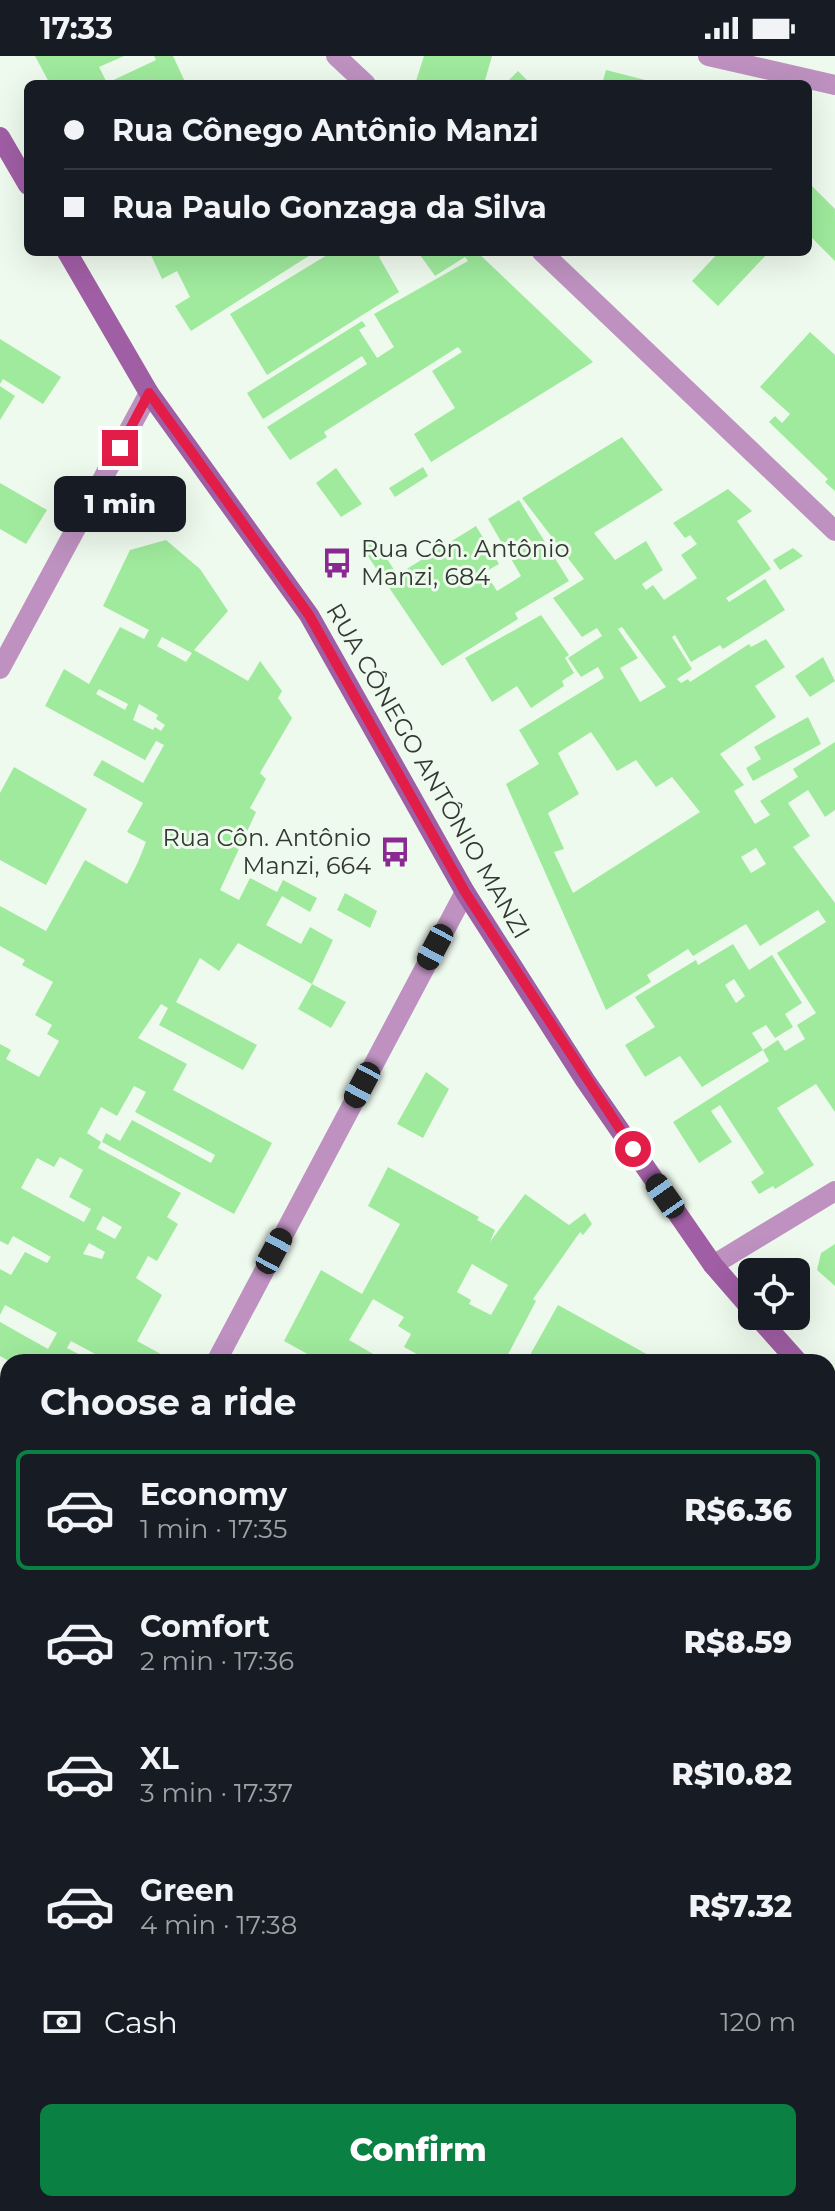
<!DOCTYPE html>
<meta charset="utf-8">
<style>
body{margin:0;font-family:Montserrat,sans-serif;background:#20242c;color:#f1f3f6;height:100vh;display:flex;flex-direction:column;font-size:30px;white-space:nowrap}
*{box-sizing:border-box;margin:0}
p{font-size:26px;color:#9ea1a6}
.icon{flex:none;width:44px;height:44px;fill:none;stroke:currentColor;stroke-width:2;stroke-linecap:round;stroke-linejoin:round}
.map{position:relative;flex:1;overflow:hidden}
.details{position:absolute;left:0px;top:1298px;width:836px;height:858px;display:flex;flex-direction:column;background:#171b24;border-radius:24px 24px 0 0;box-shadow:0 8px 32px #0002}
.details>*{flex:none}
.top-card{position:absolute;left:24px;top:24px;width:788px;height:176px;border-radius:12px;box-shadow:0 8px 32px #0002;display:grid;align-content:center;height:176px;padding:0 40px;background:#171b24}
.tools{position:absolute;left:738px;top:1202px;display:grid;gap:16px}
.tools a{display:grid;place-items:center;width:72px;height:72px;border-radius:12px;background:#171b24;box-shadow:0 8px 32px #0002;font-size:40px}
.end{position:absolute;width:36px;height:36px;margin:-18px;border:10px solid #e11d48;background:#fff;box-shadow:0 0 0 4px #fff}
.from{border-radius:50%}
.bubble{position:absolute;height:56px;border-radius:12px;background:#171b24;box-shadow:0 8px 32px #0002;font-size:26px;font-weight:800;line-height:56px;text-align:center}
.car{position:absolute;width:24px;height:48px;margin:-24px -12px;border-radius:10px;box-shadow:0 0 6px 2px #0007;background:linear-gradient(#222 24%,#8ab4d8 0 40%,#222 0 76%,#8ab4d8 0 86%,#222 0)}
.top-card b{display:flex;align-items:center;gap:28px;height:76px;font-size:30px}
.top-card b+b{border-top:2px solid #363941}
.top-card i{width:20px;height:20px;background:#f1f3f6}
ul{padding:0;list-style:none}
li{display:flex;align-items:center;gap:24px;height:120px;margin:0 16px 12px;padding:0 24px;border:4px solid transparent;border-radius:12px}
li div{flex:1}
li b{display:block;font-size:30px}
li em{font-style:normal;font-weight:800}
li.selected{border-color:#0b8043}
li>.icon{width:72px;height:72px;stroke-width:1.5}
h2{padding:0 40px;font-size:36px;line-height:96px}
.pay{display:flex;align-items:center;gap:20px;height:88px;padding:0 40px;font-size:30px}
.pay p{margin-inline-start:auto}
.primary-button{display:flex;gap:16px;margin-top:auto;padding:16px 40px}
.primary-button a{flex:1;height:92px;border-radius:12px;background:#0b8043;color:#fff;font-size:32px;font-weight:800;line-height:92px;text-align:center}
.status{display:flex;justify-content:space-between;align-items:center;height:56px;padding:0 40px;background:#171b24;direction:ltr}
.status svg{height:22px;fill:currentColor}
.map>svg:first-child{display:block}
.building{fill:#9fea9d;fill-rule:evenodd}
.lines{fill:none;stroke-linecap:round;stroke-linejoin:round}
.street{stroke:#be91c0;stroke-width:20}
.secondary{stroke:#a05ea4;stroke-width:20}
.route{stroke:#e11d48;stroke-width:10}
.labels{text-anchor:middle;stroke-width:6;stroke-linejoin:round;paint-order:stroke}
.poi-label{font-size:24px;fill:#333833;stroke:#effaee;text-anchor:start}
.street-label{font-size:24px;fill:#333833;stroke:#effaee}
</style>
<div class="status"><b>17:33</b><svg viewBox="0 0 49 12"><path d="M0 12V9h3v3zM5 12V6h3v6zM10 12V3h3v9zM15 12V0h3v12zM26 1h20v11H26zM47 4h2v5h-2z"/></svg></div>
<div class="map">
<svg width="835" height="2155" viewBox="0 0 835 2155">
<rect width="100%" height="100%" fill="#effaee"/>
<path class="building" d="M 35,0 L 124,0 L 99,11 L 107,27 L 156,4 L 154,0 L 173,0 L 186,28 L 50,28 Z
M 424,0 L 492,0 L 484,28 L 415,28 Z
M 606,14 L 657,27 L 657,28 L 602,28 Z
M 518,15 L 531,28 L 505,28 Z
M 808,126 L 835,153 L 835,205 L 808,178 Z
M 153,196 L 276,196 L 277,199 L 282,196 L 315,196 L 191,275 L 175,250 L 190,241 L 177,215 L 162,223 L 151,199 Z
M 332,196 L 386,196 L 379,201 L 399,236 L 267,319 L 230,258 Z
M 418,196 L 477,196 L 593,306 L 431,406 L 414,378 L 455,352 L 432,315 L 462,296 L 458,291 L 324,376 L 327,381 L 290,404 L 267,371 L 367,308 L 362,300 L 263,363 L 247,337 L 362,265 L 366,270 L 359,274 L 377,302 L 394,291 L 374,258 L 468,205 L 465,201 L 435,220 Z
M 719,196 L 769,196 L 718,250 L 692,225 Z
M 810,276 L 835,299 L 835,435 L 825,426 L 828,423 L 769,366 L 775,360 L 782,367 L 790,358 L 760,331 Z
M 0,283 L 61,321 L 43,348 L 3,323 L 0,328 Z
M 0,330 L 15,340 L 0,364 Z
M 622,381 L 663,434 L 594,477 L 615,504 L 646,485 L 663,514 L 642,528 L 646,534 L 653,529 L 664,544 L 697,522 L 681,499 L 697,488 L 690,479 L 685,482 L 673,467 L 728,433 L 752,455 L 737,465 L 771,513 L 726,542 L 729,546 L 765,523 L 785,554 L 723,593 L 720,589 L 691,606 L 675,579 L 672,581 L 692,613 L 677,623 L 681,627 L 688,623 L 690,626 L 749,588 L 751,591 L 766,583 L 785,611 L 755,630 L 776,661 L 720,698 L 744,729 L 734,735 L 755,768 L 770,759 L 760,745 L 798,721 L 793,713 L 835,686 L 835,754 L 825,761 L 808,734 L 788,747 L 810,780 L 793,791 L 835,847 L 835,1056 L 816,1028 L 777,1052 L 814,1109 L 775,1133 L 773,1130 L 759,1138 L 751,1126 L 764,1117 L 720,1049 L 711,1055 L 732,1086 L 699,1107 L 673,1066 L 769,1005 L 763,994 L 778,984 L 785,995 L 805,983 L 797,969 L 816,957 L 777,897 L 826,866 L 818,854 L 760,890 L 746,868 L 693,900 L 688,893 L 647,919 L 651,926 L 606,954 L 506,728 L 539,708 L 519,674 L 604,622 L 598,611 L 581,621 L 568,602 L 602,580 L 597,572 L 582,581 L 553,542 L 584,523 L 522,442 ZM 622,571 L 666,631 L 640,646 L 620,612 L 638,602 L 618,573 ZM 591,676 L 617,715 L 636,704 L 656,731 L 672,721 L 700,756 L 573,837 L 554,796 L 564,793 L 548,757 L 579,738 L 558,697 ZM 756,792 L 766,808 L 751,817 L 741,801 Z
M 423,411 L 428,420 L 395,441 L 389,432 Z
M 336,412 L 362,448 L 341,461 L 316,427 Z
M 0,427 L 47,454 L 26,488 L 0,473 Z
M 519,444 L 569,525 L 515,557 L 518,563 L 442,610 L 361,490 L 374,481 L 397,519 L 476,470 L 499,508 L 485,516 L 497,535 L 521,520 L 488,463 Z
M 166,484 L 200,513 L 228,555 L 194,594 L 248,625 L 260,605 L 282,635 L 278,642 L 292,662 L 260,717 L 266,723 L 250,752 L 256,756 L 220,834 L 239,844 L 250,822 L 277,836 L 283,824 L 317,842 L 310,856 L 282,840 L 266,869 L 301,888 L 310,871 L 333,884 L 312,928 L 238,887 L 219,915 L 200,902 L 176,946 L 257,989 L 243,1014 L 159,969 L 168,952 L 161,948 L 138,982 L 187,1008 L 173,1034 L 272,1087 L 234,1158 L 102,1086 L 106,1077 L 120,1085 L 132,1064 L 211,1107 L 215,1099 L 135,1056 L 146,1036 L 134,1030 L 117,1060 L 101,1051 L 87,1077 L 101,1086 L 98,1092 L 181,1137 L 167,1161 L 178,1168 L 157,1205 L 148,1200 L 136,1222 L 162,1239 L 137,1285 L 161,1298 L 157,1306 L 11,1306 L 0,1300 L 0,1266 L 48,1293 L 57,1277 L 5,1249 L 0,1259 L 0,1213 L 11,1219 L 25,1196 L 47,1207 L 51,1201 L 13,1180 L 8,1189 L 0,1185 L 0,988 L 11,994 L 6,1003 L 39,1021 L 59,985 L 47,978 L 52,969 L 35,959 L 53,926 L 22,909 L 25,904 L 0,890 L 0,850 L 46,875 L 85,804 L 127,828 L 138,806 L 146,786 L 127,776 L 143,747 L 93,719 L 102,704 L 143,727 L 164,689 L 156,685 L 145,704 L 45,650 L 64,613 L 89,628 L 120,571 L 144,583 L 149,574 L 103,550 L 130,494 ZM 162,581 L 192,597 L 186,606 L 157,590 ZM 99,633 L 128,648 L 125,654 L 96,638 ZM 139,648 L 158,659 L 156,663 L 165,669 L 161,675 L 155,671 L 153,674 L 133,664 ZM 60,1101 L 83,1114 L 69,1141 L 91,1153 L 84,1166 L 21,1132 L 37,1102 L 54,1111 ZM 103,1160 L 122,1171 L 115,1183 L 96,1173 ZM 89,1187 L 105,1196 L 102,1203 L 83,1198 ZM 71,1285 L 95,1298 L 92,1305 L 67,1292 Z
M 793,492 L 803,500 L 780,514 L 773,504 Z
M 541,559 L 569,599 L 565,602 L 574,617 L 562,625 L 564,630 L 531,652 L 517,630 L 492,646 L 465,602 Z
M 823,601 L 835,625 L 810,641 L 795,620 Z
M 808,661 L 821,688 L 753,725 L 746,712 L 761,703 L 754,691 Z
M 14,711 L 87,753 L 46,829 L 0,804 L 0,737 Z
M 345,837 L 377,855 L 370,872 L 337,854 Z
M 733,888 L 749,914 L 772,899 L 802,947 L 785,958 L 793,971 L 775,982 L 766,969 L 752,977 L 763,994 L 702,1031 L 680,1000 L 645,1021 L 625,989 L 655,971 L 635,941 L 696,904 L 698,909 ZM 734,923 L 745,940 L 736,947 L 725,929 Z
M 312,928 L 346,946 L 331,972 L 298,953 Z
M 426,1016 L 449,1033 L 423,1082 L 397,1068 Z
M 388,1111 L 479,1161 L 477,1164 L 495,1174 L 490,1186 L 525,1138 L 569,1169 L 585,1157 L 592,1168 L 583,1179 L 580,1176 L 533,1243 L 536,1245 L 504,1306 L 421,1306 L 424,1302 L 404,1291 L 411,1278 L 398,1270 L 404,1261 L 373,1243 L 349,1284 L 375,1299 L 371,1306 L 322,1306 L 284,1285 L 321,1214 L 362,1238 L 400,1168 L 368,1150 ZM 472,1208 L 508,1229 L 491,1259 L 469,1248 L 471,1244 L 457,1236 Z
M 835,1188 L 835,1230 L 817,1214 L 821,1197 Z
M 558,1249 L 661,1306 L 526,1306 Z
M 8,1325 L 8,1410 L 0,1425 L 0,1340 Z
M 0,1445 L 8,1450 L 8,1573 L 0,1568 Z
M 835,1501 L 835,1637 L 828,1633 L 828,1502 Z
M 828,1660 L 835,1664 L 835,1702 L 828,1699 Z
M 835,1714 L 835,1839 L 828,1835 L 828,1723 Z
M 0,1905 L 8,1909 L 8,1949 L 0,1945 Z
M 828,1924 L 835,1928 L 835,1972 L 828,1968 Z
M 0,1957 L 8,1961 L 8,2037 L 0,2033 Z
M 828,2015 L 835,2019 L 835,2155 L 787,2155 L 791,2148 L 828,2148 Z
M 0,2084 L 8,2088 L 2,2101 L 8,2104 L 8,2126 L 0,2121 Z
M 51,2148 L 130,2148 L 142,2155 L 54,2155 L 56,2151 Z
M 476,2148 L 564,2148 L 577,2155 L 473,2155 Z"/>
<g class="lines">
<path class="street" d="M 336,0 L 366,28
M 708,0 L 835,29
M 542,196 L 835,475
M 0,613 L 149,337
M 713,1209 L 835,1135
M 216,1306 L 465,836
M 0,1714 L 8,1699
M 346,2155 L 350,2148"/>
<path class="secondary" d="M 0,81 L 28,129
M 67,196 L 149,337 L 309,559 L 465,836 L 585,1024 L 713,1209 L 752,1254
M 757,1260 L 798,1306
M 828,1335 L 835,1340"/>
</g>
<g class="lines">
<path class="route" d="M 120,392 L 149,337 L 309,559 L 465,836 L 633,1093"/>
</g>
<defs>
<g id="bus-bare" transform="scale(2.4)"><path d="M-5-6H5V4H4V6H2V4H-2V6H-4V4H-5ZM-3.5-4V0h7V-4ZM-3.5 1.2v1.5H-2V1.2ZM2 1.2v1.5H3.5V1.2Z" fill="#8b2992" stroke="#effaee" stroke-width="2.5" paint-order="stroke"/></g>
</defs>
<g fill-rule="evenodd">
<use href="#bus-bare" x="337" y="507"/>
<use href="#bus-bare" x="395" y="796"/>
</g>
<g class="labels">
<g class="poi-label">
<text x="361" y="501">Rua Côn. Antônio<tspan x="361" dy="28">Manzi, 684</tspan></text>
<text x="371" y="790" text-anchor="end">Rua Côn. Antônio<tspan x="371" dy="28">Manzi, 664</tspan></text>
</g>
<g class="street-label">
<text transform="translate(428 715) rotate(60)" y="8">RUA CÔNEGO ANTÔNIO MANZI</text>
</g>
</g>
</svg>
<div class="tools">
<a><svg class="icon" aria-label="locate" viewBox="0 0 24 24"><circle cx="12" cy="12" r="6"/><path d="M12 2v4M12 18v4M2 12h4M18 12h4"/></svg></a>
</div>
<i class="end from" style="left:633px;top:1093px"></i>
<i class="end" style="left:120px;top:392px"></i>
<div class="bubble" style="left:54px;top:420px;width:132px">1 min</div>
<i class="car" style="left:435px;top:891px;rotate:208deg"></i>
<i class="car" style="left:362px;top:1029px;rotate:208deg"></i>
<i class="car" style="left:665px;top:1140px;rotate:325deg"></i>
<i class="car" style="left:274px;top:1195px;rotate:28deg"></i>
<div class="top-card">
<b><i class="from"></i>Rua Cônego Antônio Manzi</b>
<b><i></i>Rua Paulo Gonzaga da Silva</b>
</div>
<section class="details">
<h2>Choose a ride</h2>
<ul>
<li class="selected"><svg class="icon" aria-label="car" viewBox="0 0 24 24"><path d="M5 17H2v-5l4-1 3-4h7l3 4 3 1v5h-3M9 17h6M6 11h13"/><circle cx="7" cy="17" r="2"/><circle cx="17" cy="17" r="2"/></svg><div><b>Economy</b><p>1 min · 17:35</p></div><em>R$6.36</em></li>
<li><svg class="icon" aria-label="car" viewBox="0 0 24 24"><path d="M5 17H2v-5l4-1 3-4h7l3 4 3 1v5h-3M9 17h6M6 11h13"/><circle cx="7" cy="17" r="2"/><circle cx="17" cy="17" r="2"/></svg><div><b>Comfort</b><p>2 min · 17:36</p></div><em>R$8.59</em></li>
<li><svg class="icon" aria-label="car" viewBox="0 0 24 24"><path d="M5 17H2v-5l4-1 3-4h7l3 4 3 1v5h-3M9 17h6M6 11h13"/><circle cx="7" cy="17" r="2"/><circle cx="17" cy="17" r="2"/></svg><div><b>XL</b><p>3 min · 17:37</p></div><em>R$10.82</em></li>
<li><svg class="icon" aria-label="car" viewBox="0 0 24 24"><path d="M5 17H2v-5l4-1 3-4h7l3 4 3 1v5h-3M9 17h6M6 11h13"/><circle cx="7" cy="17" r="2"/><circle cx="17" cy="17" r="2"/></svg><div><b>Green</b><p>4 min · 17:38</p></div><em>R$7.32</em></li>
</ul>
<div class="pay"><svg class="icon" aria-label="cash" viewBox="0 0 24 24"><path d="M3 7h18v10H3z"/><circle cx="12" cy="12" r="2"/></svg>Cash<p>120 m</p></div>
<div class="primary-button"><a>Confirm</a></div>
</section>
</div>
